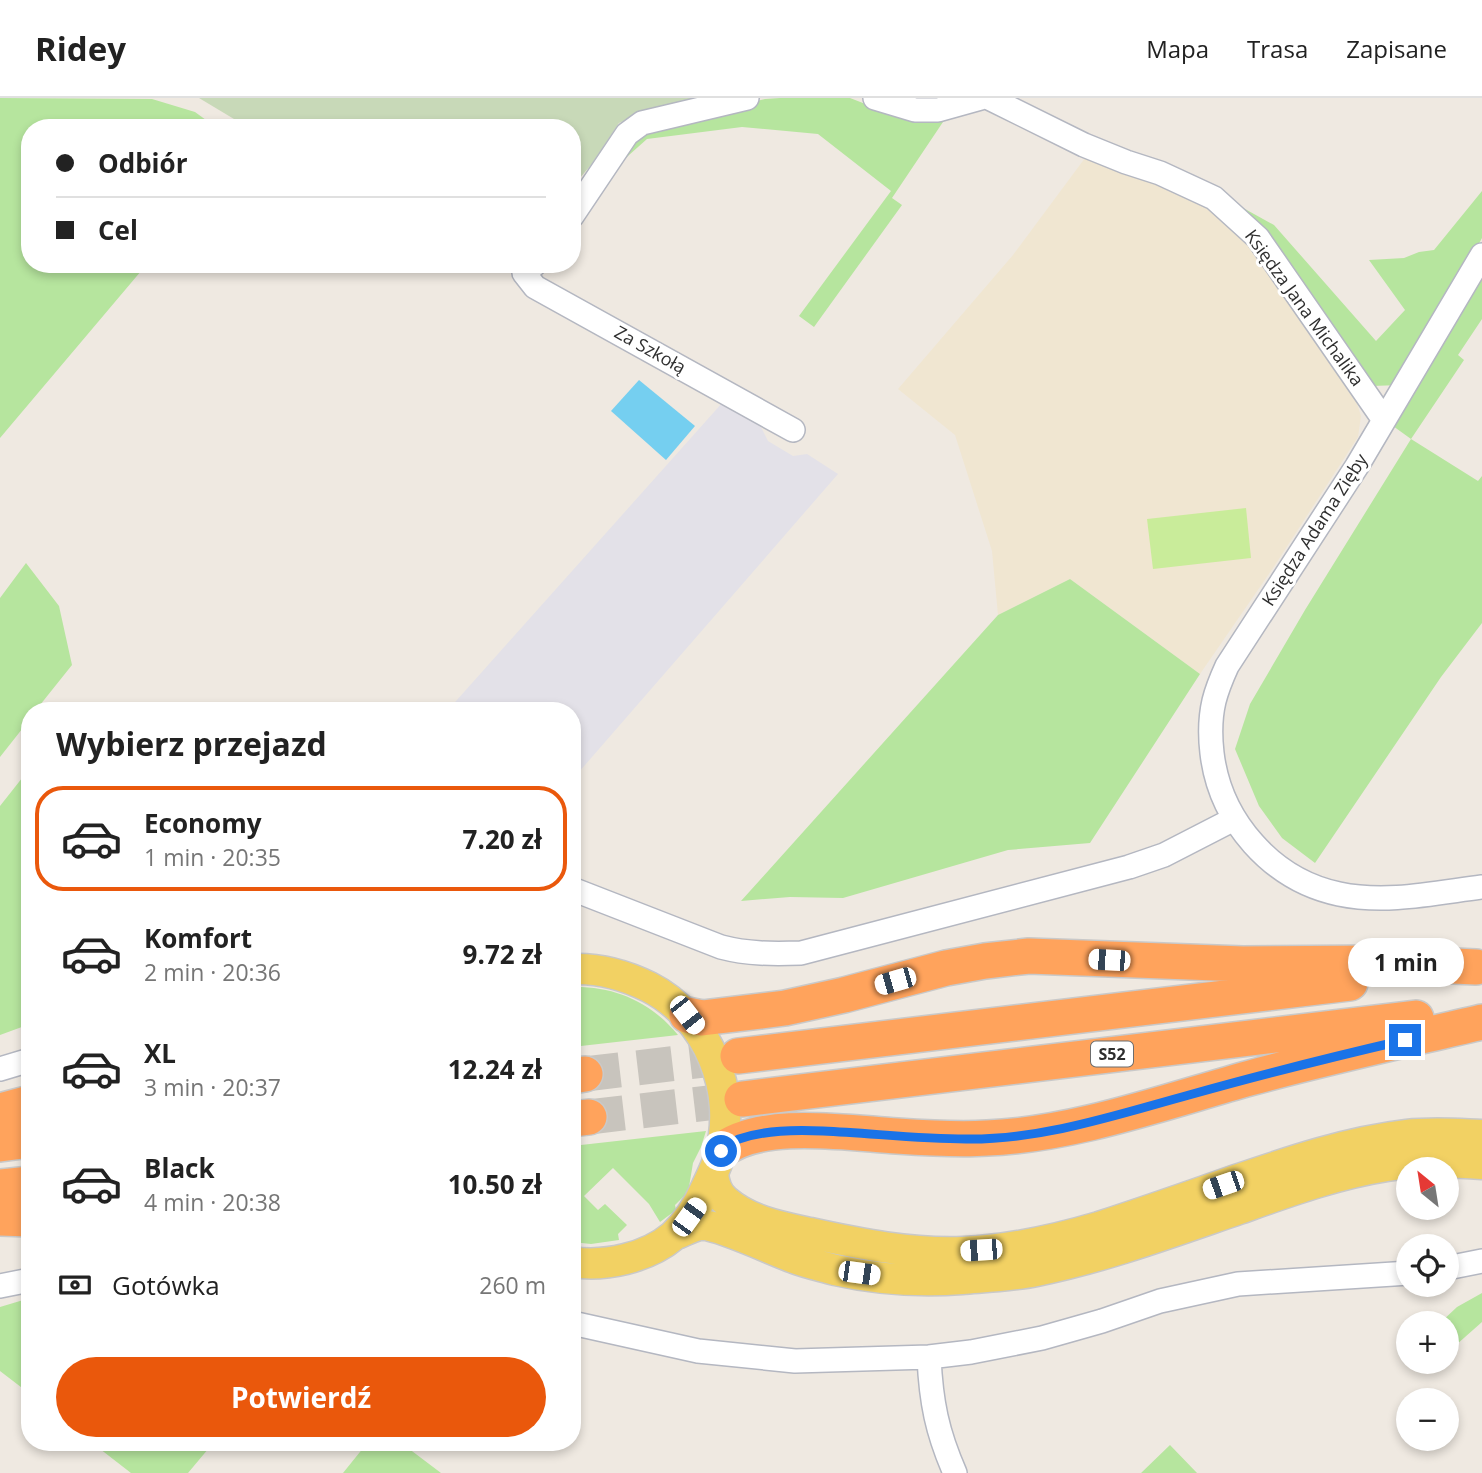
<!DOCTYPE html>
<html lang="pl">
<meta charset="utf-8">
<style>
body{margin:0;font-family:"Open Sans",sans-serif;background:#f6f6f6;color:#222;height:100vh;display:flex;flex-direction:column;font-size:26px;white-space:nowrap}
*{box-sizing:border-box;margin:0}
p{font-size:23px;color:#767676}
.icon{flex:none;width:38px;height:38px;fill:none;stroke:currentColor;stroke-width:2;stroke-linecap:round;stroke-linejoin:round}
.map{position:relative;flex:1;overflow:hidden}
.sheet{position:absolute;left:21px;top:604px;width:560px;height:749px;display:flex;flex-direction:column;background:#fff;border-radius:28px;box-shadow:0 4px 10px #0003}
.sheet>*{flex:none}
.guide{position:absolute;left:21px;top:21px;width:560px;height:154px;border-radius:28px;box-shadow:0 4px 10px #0003;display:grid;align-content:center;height:154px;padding:0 35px;background:#fff}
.needle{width:46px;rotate:330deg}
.controls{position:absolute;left:1396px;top:1059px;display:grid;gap:14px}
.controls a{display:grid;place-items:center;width:63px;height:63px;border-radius:50%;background:#fff;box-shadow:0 4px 10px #0003;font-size:35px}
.end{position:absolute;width:32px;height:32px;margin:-16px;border:9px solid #1a73e8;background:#fff;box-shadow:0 0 0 4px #fff}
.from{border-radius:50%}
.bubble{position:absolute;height:49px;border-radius:24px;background:#fff;box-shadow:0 4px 10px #0003;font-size:23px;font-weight:700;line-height:49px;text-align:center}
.car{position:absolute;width:21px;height:42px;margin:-21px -10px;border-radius:9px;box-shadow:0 0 5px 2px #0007;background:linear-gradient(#fff 24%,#345 0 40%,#fff 0 76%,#345 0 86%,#fff 0)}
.guide b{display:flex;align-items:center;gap:24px;height:66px;font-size:26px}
.guide b+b{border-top:2px solid #e0e0e0}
.guide i{width:18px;height:18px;background:#222}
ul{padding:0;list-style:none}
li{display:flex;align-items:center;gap:21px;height:105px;margin:0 14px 10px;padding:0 21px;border:4px solid transparent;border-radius:28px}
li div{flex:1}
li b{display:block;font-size:26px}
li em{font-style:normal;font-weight:700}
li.on{border-color:#ea580c}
li>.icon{width:63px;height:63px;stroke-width:1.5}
h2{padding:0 35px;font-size:32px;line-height:84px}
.pay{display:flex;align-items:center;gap:18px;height:77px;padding:0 35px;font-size:26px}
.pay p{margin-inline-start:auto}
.action{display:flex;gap:14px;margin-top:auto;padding:14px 35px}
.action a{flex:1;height:80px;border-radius:42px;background:#ea580c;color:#fff;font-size:28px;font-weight:700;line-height:80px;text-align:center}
header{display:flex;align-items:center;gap:42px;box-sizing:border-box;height:98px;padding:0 35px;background:#fff;border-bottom:2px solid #e0e0e0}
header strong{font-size:33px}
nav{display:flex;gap:38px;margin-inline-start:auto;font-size:24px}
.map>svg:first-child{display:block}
.industrial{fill:#e3e1e8}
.education{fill:#f0e6d1}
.green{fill:#b6e59e}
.cemetery{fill:#c8d9b8}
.pitch{fill:#c9ec9a}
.water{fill:#75cff0}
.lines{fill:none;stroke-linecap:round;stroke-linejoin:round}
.highway-tunnel{stroke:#c8c4bd;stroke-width:35;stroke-dasharray:35 18;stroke-linecap:butt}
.minor-casing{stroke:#b4b7c1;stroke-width:26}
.major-casing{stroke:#c9c9c9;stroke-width:33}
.highway-casing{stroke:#c9c9c9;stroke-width:38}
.minor{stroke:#fff;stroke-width:23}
.major{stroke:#f2d163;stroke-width:30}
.highway{stroke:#ffa35c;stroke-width:35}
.route{stroke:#1a73e8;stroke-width:9}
.labels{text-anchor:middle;stroke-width:6;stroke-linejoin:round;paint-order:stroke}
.shield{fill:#fff;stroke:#6d6d6d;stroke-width:2}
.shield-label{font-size:16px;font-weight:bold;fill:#2e2e2e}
.street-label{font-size:18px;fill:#2e2e2e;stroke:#fff}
</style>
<header>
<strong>Ridey</strong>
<nav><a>Mapa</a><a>Trasa</a><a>Zapisane</a></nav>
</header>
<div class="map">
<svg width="1482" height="1375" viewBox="0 0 1482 1375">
<rect width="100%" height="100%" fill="#efe9e1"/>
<path class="industrial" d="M 723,304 L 760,327 L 768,343 L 793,358 L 807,356 L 838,376 L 572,682 L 572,612 L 448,612 Z"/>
<path class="education" d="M 1088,56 L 1200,105 L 1245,137 L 1353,293 L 1361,318 L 1358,339 L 1273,470 L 1200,576 L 1070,481 L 998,517 L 992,453 L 955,337 L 898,291 L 1013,157 Z"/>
<path class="green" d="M 0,0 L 152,1 L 195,14 L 217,30 L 30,30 L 30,166 L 147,166 L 0,340 Z
M 780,0 L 850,0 L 886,14 L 929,24 L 947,18 L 892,100 L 902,107 L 814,229 L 799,218 L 891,93 L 818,36 L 742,29 L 647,41 L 610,74 L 644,30 L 765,1 Z
M 1482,93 L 1482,140 L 1400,287 L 1372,288 L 1236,106 L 1274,127 L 1376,243 L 1405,212 L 1369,162 L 1404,160 L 1419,154 L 1434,152 Z
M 1482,179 L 1482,221 L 1458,257 L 1464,262 L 1411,341 L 1478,383 L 1482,378 L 1482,525 L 1441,579 L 1315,765 L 1282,740 L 1259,708 L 1235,651 L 1250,606 L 1305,512 L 1411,341 L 1393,328 Z
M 26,465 L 59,508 L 72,567 L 36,612 L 30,612 L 30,621 L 0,659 L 0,500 Z
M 1070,481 L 1200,576 L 1090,745 L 1008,752 L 843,800 L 790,799 L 741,803 L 998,517 Z
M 30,670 L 30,926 L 0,937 L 0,708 Z
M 572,889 C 615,888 651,904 678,937 L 572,949 Z
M 706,1033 L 701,1049 L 693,1065 L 689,1089 L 686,1096 L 675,1107 L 676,1112 L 660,1124 L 649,1106 L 613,1070 L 584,1098 L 598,1112 L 605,1106 L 627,1127 L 618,1136 L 619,1142 L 591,1146 L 572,1144 L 572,1048 Z
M 1482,1195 L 1482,1224 L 1456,1247 L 1451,1248 L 1447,1244 L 1447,1225 L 1440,1225 L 1457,1209 Z
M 30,1200 L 30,1296 L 0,1273 L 0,1209 Z
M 91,1344 L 214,1344 L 188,1375 L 131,1375 Z
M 368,1344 L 400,1344 L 441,1375 L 343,1375 Z
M 1170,1347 L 1197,1375 L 1141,1375 Z"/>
<path class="cemetery" d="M 199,0 L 703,0 L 651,11 L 619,25 L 591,67 L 572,89 L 572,30 L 249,30 Z"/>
<path class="pitch" d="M 1246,410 L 1251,460 L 1153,471 L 1147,421 Z"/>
<path class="water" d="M 639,282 L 695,328 L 666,362 L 611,313 Z"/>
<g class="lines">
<path class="highway-tunnel" d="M 585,976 L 738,958
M 589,1019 L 742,1001"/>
<g class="minor-casing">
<path id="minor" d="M 875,0 L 915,12 L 938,12 L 981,0
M 989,0 L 1084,47 L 1126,64 L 1160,75 L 1214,100 L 1258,140 L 1384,322
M 572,118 L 627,36 L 642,25 L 747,0
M 1482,157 L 1357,368 L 1227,568 C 1222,579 1217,591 1214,603 C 1210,620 1210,638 1212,655 C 1220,723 1272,782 1339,796 C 1386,806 1435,795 1482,789
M 535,166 L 524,175 L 535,189 L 793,332
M 572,791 L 721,849 C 748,856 773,856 801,855 L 1129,769 L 1164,757 L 1234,721
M 0,971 L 30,962
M 1447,1170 L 1482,1163
M 0,1188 L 30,1182
M 572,1225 L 698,1253 L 795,1263 L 929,1259 L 971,1254 L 1042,1240 L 1102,1223 L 1160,1203 L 1238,1186 L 1409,1175
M 929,1259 C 931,1304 937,1334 955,1375"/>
</g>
<g class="major-casing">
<path id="major" d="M 572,871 C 599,870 625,877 649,889 C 708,919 738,993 720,1056 C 717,1068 711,1079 706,1090 C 698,1108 687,1125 673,1138 C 647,1160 605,1169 572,1164
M 713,1075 C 714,1087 717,1096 726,1103 C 749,1123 782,1129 810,1135 C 860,1146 911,1156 963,1154 C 1010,1152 1055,1142 1099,1129 C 1145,1114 1191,1098 1236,1082 C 1292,1063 1348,1044 1407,1037 C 1432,1034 1457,1036 1482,1037
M 674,1137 C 682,1134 691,1129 699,1127 C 716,1125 774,1153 794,1160 C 807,1165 821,1168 835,1172 C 875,1181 920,1184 962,1181 C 986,1179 1012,1178 1036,1173 C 1105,1159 1172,1134 1239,1111 C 1287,1094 1336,1076 1387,1068 C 1418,1063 1450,1064 1482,1066"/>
</g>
<g class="highway-casing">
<path id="highway" d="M 687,917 L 702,920 L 785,910 L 844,897 L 946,870 L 985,863 L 1029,858 L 1243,866 L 1388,865 L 1476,869
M 738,958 L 1350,885
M 572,978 L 585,976
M 742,1001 L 1416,920
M 0,1013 L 30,1005
M 572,1021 L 589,1019
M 0,1046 L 30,1042
M 721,1053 C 760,1021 848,1035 897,1038 C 927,1040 957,1042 987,1040 C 1073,1037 1167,1003 1250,980 C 1326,959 1405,942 1482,924
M 0,1089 L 30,1086
M 0,1120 L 30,1121"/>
</g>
<use href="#minor" class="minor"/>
<use href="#major" class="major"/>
<use href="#highway" class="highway"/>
</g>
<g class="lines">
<path class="route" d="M 721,1053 C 727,1048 732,1044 739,1041 C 765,1032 795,1032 823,1033 C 870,1035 918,1041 966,1041 C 1042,1042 1116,1017 1189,997 C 1260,977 1332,959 1405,942"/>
</g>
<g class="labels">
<rect class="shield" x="1091" y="943.5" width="42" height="25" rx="5"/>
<g class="shield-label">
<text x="1112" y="962">S52</text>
</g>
<g class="street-label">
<text transform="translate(1304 210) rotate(54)" y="6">Księdza Jana Michalika</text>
<text transform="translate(650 252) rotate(29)" y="6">Za Szkołą</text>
<text transform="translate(1315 432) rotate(-57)" y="6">Księdza Adama Zięby</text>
</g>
</g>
</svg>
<div class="controls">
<a><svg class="needle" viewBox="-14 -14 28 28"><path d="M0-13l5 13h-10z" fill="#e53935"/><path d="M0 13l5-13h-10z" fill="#767676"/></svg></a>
<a><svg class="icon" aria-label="locate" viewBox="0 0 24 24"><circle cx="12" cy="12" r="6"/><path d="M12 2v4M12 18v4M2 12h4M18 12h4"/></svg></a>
<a>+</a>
<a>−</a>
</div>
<i class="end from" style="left:721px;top:1053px"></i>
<i class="end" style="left:1405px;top:942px"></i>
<div class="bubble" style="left:1348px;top:840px;width:116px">1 min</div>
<i class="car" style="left:1109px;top:862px;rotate:273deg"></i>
<i class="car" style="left:895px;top:883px;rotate:254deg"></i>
<i class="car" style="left:687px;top:917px;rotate:142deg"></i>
<i class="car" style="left:1223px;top:1087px;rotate:251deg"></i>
<i class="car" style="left:689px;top:1119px;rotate:36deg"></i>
<i class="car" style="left:981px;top:1152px;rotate:266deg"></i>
<i class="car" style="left:859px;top:1175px;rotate:98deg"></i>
<div class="guide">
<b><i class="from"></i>Odbiór</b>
<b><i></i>Cel</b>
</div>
<section class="sheet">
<h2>Wybierz przejazd</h2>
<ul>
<li class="on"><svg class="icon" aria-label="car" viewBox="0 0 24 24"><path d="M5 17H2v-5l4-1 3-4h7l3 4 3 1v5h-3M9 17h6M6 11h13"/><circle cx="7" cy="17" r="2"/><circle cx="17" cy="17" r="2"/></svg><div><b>Economy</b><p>1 min · 20:35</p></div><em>7.20 zł</em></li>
<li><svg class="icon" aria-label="car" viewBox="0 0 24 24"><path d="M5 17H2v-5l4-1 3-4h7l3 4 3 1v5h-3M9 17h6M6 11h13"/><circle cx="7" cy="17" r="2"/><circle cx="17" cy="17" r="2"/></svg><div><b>Komfort</b><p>2 min · 20:36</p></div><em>9.72 zł</em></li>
<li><svg class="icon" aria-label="car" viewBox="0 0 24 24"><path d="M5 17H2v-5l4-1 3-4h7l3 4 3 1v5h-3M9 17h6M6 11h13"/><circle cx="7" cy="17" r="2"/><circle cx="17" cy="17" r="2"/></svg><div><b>XL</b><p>3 min · 20:37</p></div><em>12.24 zł</em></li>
<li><svg class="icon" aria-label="car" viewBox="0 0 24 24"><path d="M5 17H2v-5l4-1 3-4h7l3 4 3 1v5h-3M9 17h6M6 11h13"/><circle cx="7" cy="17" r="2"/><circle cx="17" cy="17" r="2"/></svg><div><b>Black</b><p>4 min · 20:38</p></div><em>10.50 zł</em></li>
</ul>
<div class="pay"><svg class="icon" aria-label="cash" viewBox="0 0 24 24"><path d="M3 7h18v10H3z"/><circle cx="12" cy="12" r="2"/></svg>Gotówka<p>260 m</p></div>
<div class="action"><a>Potwierdź</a></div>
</section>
</div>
